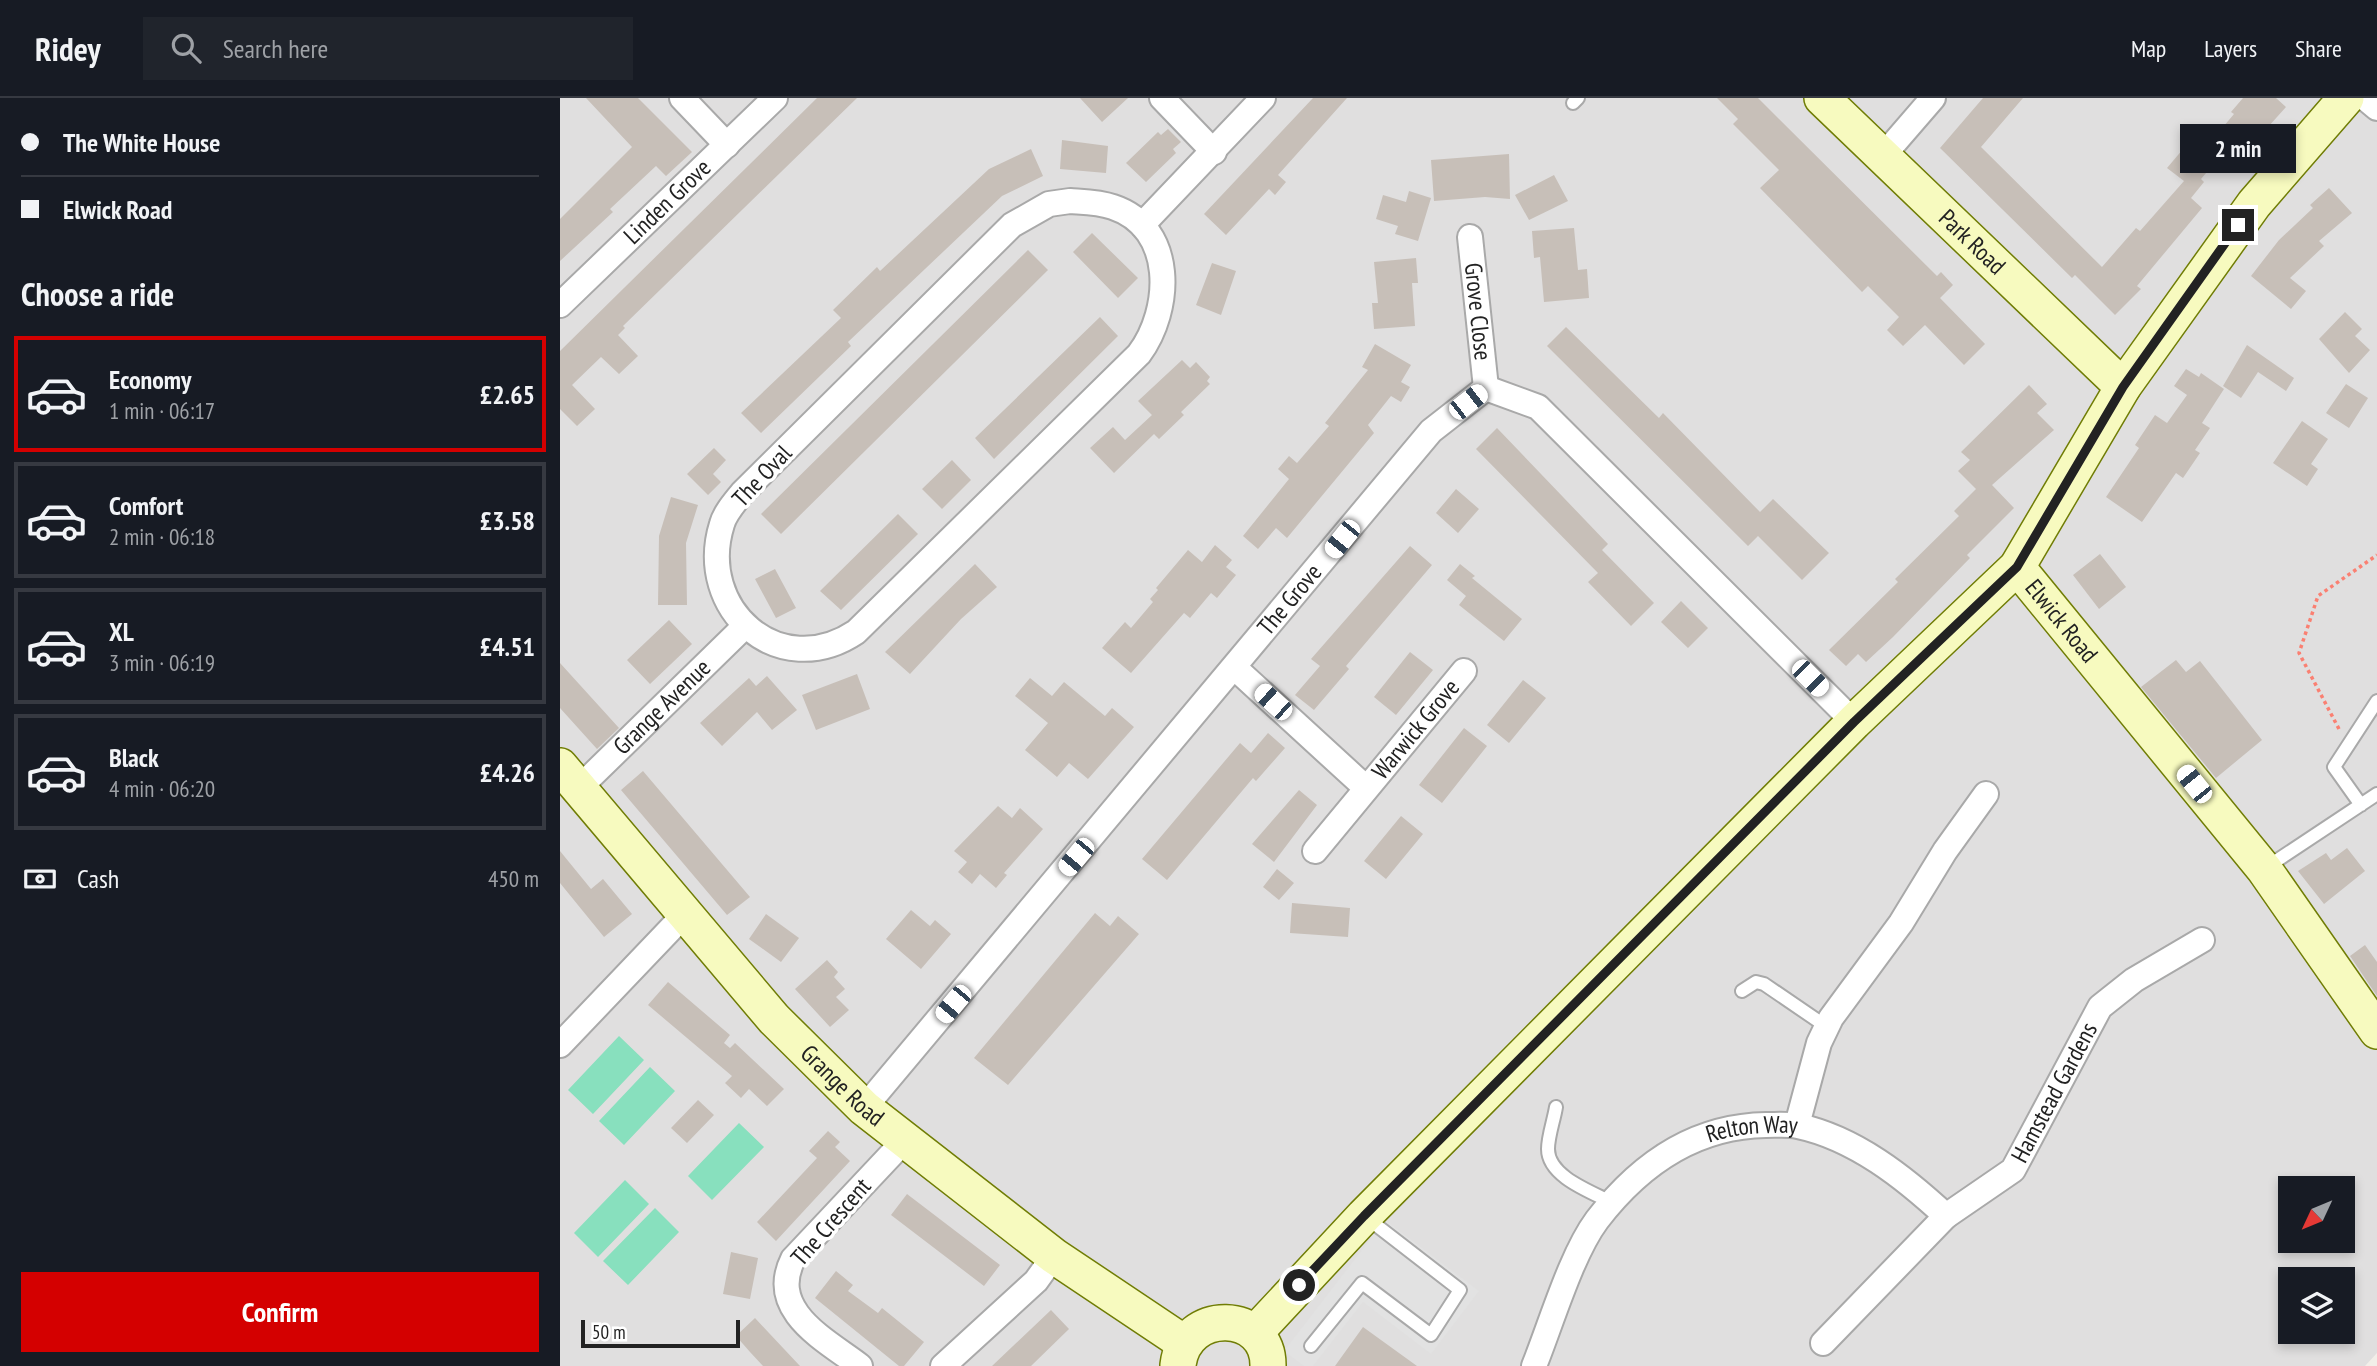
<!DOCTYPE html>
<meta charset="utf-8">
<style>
body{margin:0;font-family:"PT Sans Narrow",sans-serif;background:#20242c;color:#f1f3f6;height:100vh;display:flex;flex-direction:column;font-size:26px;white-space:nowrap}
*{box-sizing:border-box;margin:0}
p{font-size:23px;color:#9ea1a6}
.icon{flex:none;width:38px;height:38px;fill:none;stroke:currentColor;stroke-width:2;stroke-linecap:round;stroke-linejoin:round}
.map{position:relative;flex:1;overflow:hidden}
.details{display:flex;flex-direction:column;background:#171b24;width:560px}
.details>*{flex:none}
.top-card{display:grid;align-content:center;height:154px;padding:0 21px;background:#171b24}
.needle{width:46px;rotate:226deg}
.controls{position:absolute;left:1718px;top:1078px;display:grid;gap:14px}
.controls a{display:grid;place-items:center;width:77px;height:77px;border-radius:0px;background:#171b24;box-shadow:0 4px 10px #0003;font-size:35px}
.scale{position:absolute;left:21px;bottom:18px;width:159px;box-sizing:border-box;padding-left:7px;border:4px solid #222;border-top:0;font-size:19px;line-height:24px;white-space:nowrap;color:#222;-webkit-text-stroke:5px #fff;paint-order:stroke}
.end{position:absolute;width:32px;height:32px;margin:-16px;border:9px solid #222;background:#fff;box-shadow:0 0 0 4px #fff}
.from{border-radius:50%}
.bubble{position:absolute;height:49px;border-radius:0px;background:#171b24;box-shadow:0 4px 10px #0003;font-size:23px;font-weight:700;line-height:49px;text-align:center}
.car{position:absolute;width:21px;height:42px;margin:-21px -10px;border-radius:9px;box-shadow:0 0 5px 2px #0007;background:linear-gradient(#fff 24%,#345 0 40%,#fff 0 76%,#345 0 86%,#fff 0)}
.top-card b{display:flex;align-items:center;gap:24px;height:66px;font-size:26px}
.top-card b+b{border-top:2px solid #363941}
.top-card i{width:18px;height:18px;background:#f1f3f6}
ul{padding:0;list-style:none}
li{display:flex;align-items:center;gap:21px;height:116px;margin:0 14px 10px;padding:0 7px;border:4px solid #363941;border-radius:0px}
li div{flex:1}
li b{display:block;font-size:26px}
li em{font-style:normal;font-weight:700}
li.selected{border-color:#d40000}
li>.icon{width:63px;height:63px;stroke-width:1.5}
h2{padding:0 21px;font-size:32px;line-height:84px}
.pay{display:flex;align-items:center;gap:18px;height:77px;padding:0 21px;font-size:26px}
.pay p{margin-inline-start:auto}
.cta{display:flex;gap:14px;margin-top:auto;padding:14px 21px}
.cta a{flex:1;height:80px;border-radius:0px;background:#d40000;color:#fff;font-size:28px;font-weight:700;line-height:80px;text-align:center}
header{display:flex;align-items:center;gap:42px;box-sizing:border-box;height:98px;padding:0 35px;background:#171b24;border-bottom:2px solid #363941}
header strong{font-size:33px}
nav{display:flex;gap:38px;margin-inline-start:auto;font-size:24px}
.search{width:490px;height:63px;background:#20242c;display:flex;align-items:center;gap:18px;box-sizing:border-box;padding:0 24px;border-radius:0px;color:#9ea1a6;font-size:26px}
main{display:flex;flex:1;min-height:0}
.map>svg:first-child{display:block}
.residential{fill:#e0dfdf;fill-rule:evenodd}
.pitch{fill:#88e0be}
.parking{fill:#e2e2e2}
.building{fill:#c7bfb8}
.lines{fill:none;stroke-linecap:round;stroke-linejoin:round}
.lane-casing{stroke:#a9a9a9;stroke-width:16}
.street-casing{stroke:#a9a9a9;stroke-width:28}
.secondary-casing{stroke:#707d05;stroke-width:38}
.path{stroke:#fa8072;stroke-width:3.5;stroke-dasharray:3.5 3.5;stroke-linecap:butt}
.lane{stroke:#fff;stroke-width:12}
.street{stroke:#fff;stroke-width:24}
.secondary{stroke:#f7fabf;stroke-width:35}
.route{stroke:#222;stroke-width:9}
.labels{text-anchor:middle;stroke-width:7;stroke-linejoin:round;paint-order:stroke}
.street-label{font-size:24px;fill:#222;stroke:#fff}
</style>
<header>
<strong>Ridey</strong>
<div class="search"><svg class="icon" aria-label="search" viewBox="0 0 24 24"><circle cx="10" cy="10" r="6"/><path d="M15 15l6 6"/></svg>Search here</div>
<nav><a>Map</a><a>Layers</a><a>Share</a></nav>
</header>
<main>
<section class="details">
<div class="top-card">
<b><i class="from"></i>The White House</b>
<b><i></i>Elwick Road</b>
</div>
<h2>Choose a ride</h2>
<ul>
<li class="selected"><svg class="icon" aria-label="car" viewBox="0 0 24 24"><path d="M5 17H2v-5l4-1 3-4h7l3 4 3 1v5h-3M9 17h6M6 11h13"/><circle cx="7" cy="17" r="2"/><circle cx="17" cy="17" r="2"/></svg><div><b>Economy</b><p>1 min · 06:17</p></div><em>£2.65</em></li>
<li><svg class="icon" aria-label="car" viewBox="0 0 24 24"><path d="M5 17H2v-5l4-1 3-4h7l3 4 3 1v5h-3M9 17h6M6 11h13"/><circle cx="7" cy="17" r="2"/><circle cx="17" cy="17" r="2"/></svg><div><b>Comfort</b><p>2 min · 06:18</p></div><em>£3.58</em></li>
<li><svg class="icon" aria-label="car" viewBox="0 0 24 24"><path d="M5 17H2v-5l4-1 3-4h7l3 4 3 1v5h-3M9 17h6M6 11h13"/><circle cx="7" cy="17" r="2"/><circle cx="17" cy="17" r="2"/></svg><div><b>XL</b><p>3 min · 06:19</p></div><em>£4.51</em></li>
<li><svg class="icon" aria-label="car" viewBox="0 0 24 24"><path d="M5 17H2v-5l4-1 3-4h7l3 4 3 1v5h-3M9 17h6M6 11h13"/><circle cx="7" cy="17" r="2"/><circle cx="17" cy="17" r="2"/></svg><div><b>Black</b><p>4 min · 06:20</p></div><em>£4.26</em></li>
</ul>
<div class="pay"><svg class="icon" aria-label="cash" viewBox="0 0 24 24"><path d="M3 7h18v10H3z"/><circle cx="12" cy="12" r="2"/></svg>Cash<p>450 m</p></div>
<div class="cta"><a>Confirm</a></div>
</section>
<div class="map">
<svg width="1817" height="1268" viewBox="0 0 1817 1268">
<rect width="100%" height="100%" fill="#f2efe9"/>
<path class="residential" d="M 0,0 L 1817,0 L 1817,1255 L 1805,1268 L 0,1268 ZM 1731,1090 L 1783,1090 L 1783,1143 L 1731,1143 ZM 1731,1181 L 1783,1181 L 1783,1234 L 1731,1234 Z"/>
<path class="pitch" d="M 59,938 L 84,962 L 33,1016 L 8,992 Z
M 90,969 L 115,993 L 64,1047 L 39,1023 Z
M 179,1025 L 204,1049 L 152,1102 L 128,1078 Z
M 65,1082 L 89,1106 L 38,1159 L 14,1135 Z
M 95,1110 L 119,1134 L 68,1187 L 43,1163 Z"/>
<path class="parking" d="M 825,1122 L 919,1193 L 871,1256 L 803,1204 L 753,1268 L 744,1268 L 724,1253 Z"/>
<path class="building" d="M 26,0 L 78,0 L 132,54 L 106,78 L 96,68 L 50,111 L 53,114 L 0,163 L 0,121 L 72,49 Z
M 257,0 L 297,0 L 63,228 L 65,230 L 58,237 L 78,258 L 59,276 L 41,259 L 12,287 L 35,311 L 17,328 L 0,311 L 0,253 Z
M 520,0 L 568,0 L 542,24 Z
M 753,0 L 787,0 L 718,77 L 726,84 L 715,97 L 709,91 L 666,137 L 644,116 Z
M 1157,0 L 1198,0 L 1377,178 L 1381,174 L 1393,187 L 1380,200 L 1425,246 L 1404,267 L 1365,227 L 1343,248 L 1327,232 L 1339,219 L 1308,188 L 1302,194 L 1200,90 L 1219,72 L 1173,26 L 1178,21 Z
M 1423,0 L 1463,0 L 1421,49 L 1542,169 L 1576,130 L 1580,133 L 1624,83 L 1607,70 L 1629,44 L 1642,54 L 1674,16 L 1671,14 L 1683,0 L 1716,0 L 1726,9 L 1699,39 L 1693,33 L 1675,55 L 1668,49 L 1641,81 L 1644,84 L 1631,100 L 1642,110 L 1577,188 L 1581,191 L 1555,217 L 1515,177 L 1512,180 L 1380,50 Z
M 608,31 L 621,44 L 613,51 L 616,55 L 586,84 L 566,65 L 598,34 L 601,37 Z
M 502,42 L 548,48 L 546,75 L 500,71 Z
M 471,51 L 483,78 L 442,98 L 288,244 L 291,248 L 201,335 L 181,315 L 281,220 L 273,212 L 317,169 L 320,173 L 429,71 Z
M 949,56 L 950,101 L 925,99 L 874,103 L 871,62 Z
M 994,77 L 1008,103 L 969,122 L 955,97 Z
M 1769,90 L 1792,115 L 1759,143 L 1764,148 L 1730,180 L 1746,193 L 1731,211 L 1691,178 L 1719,142 L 1753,110 L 1750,107 Z
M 849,93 L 871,100 L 858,143 L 835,136 L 838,128 L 816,121 L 823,97 L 846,104 Z
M 1014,130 L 1018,172 L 1027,171 L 1029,200 L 984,204 L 980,159 L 974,160 L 972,133 Z
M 532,135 L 578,180 L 558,200 L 513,154 Z
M 468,152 L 488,172 L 221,436 L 201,416 Z
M 856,160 L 858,185 L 852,185 L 855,228 L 814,231 L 812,205 L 818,205 L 814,164 Z
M 652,165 L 676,173 L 661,217 L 636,207 Z
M 1785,214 L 1802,231 L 1795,238 L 1810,252 L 1789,275 L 1759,241 Z
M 540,219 L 558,238 L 434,361 L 415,340 Z
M 1006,229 L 1099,320 L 1103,315 L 1200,414 L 1213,401 L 1269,455 L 1242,482 L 1198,438 L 1188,448 L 987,248 Z
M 815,246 L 851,267 L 841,284 L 850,289 L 841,304 L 831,298 L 808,327 L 814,335 L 727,440 L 716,430 L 698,451 L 683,438 L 729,381 L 718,371 L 729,358 L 737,365 L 769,328 L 765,325 L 808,272 L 802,269 Z
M 1687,247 L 1734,280 L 1726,293 L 1698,274 L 1681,300 L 1663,288 Z
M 622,262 L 630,270 L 636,264 L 650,279 L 647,283 L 650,286 L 621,314 L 624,317 L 599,341 L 594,336 L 554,375 L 530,350 L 553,329 L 565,342 L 592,317 L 578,303 Z
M 1626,271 L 1639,279 L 1641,275 L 1664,291 L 1642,325 L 1650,330 L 1635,352 L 1640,355 L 1623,380 L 1616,375 L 1582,424 L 1546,399 L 1579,350 L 1575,347 L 1595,317 L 1607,325 L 1627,297 L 1614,288 Z
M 1786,286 L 1808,300 L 1789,330 L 1766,315 Z
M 1469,287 L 1487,306 L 1477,315 L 1494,332 L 1432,387 L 1454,410 L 1407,457 L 1410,460 L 1333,539 L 1306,564 L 1298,556 L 1286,568 L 1269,552 L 1338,484 L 1335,481 L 1399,418 L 1394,413 L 1416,391 L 1398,373 L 1410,362 L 1401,354 Z
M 1742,323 L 1768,341 L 1751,366 L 1758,371 L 1747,388 L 1713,365 Z
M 937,330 L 1048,446 L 1042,452 L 1094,505 L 1071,528 L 1028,484 L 1038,475 L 916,351 Z
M 154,350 L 166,362 L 153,376 L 161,384 L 148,397 L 127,376 Z
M 392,362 L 411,382 L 382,411 L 362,391 Z
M 896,391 L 919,411 L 898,435 L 876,415 Z
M 111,399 L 138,407 L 126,445 L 127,507 L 98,507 L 99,438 Z
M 338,416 L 358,436 L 281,512 L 260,493 Z
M 655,447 L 672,462 L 666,469 L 676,477 L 657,500 L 651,495 L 630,520 L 624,515 L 571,575 L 542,550 L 565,524 L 571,530 L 593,504 L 590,501 L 598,492 L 596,490 L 628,452 L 642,464 Z
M 850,448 L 872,467 L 786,568 L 789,571 L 754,612 L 735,597 L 760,568 L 751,561 Z
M 1540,456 L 1566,489 L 1539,511 L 1513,477 Z
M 415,466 L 437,489 L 401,521 L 350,576 L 325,554 Z
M 900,466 L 915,478 L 912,480 L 962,521 L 944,543 L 899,507 L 906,498 L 887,482 Z
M 215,471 L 236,510 L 216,520 L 195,481 Z
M 1121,503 L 1148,530 L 1128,550 L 1101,524 Z
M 109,522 L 132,546 L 90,586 L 67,562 Z
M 850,554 L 873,572 L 836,617 L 814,599 Z
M 1616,562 L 1626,574 L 1640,563 L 1702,642 L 1656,680 L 1581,589 Z
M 0,565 L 59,630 L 37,651 L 0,610 Z
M 297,576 L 310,611 L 256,632 L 242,597 Z
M 207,578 L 237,612 L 212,632 L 197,614 L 162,648 L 140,625 L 189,580 L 196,588 Z
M 470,580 L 492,598 L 504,584 L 545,618 L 552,610 L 574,629 L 528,681 L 509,665 L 497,679 L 465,652 L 488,625 L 455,598 Z
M 963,582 L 986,600 L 949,645 L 927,627 Z
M 904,630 L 927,648 L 882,705 L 859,687 Z
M 708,635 L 725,650 L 696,683 L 693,680 L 607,782 L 582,761 L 680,645 L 691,655 Z
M 83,673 L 190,799 L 167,817 L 61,692 Z
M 739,692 L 757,707 L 714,764 L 692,746 Z
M 438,708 L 452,720 L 460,710 L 483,731 L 444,775 L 447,777 L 436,790 L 420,776 L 412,786 L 398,774 L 407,764 L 394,753 Z
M 841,718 L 863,736 L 826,781 L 804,763 Z
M 1787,750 L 1805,773 L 1764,806 L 1738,773 L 1766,755 L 1771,762 Z
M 0,753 L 31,791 L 43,781 L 72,816 L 44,839 L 0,785 Z
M 717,771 L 734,785 L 719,802 L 703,789 Z
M 732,805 L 790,810 L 788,839 L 730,835 Z
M 351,812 L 370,828 L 375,822 L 391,836 L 361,871 L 326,841 Z
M 535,815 L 550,828 L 558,818 L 579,836 L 448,987 L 414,960 Z
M 206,816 L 239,840 L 221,864 L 189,841 Z
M 1805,847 L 1817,864 L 1817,898 L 1790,858 Z
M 267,862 L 278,874 L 274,879 L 285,891 L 276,899 L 289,912 L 270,929 L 235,891 Z
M 108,884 L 170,937 L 164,945 L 170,950 L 175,945 L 224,991 L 207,1008 L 189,991 L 181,1000 L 165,985 L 172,978 L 88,907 Z
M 138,1002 L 154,1017 L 127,1045 L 111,1030 Z
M 268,1033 L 280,1044 L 275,1049 L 290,1063 L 216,1143 L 197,1124 L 257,1060 L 249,1053 Z
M 347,1096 L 440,1167 L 424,1188 L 331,1117 Z
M 171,1154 L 198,1160 L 190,1201 L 163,1196 Z
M 276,1173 L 293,1187 L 288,1193 L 318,1215 L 322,1210 L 364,1244 L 344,1268 L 339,1268 L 255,1200 Z
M 491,1212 L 509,1231 L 471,1268 L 432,1268 Z
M 195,1220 L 209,1235 L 240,1268 L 203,1268 L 190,1254 L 176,1238 Z
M 803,1229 L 857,1268 L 775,1268 Z"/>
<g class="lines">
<g class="lane-casing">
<path id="lane" d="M 1013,5 L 1018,0
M 1801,707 L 1774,669 L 1817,603
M 1707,769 L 1817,696
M 1182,893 L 1196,884 L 1204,886 L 1267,929
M 996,1009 C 994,1022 988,1038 988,1051 C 988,1079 1032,1094 1053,1105
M 751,1248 L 802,1185 L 871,1237 L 900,1192 L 807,1120"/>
</g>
<g class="street-casing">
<g id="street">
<path d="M 122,0 L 167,47"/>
<path d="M 602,0 L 654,54"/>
<path d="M 1805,0 L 1817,10"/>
<path d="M 1322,59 L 1373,0"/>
<path d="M 510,103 C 524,104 539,104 553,109 C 616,130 612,212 579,256 L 296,534 C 220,585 135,512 162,426 C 165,415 175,404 182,395 L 452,127 L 489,106 Z"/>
<path d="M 582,127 L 703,0"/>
<path id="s1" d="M 910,139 L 926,290"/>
<path id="s2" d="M 0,207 L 215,0"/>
<path d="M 675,570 L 806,690"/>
<path id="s3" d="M 19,690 L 185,528"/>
<path id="s4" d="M 755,753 L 904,573"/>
<path d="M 0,947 L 125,816"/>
<path id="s5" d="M 304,1010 L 871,333 L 926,290 L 978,309 L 1294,624"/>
<path d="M 1237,1027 L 1259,945 L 1271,920 L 1341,825 L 1385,753 L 1426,696"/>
<path d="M 1263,1245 L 1386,1118"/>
<path d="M 300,1268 C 266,1242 207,1213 233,1161 L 345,1042"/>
<path d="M 383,1268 L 476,1183 L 494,1158"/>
<path id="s6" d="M 974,1268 C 991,1226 1011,1157 1037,1122 C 1080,1066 1135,1028 1206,1027 C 1217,1027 1229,1026 1238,1028 C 1295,1040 1345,1080 1386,1118 L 1453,1072 L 1540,909 L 1574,882 L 1642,842"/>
</g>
</g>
<g class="secondary-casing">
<g id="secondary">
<path id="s7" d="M 1262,0 L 1563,289"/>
<path id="s8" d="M 1457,469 L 1704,771 L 1817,933"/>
<path id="s9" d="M 0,668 L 214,921 L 304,1010 L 494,1158 L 624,1245"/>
<path d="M 695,1235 L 804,1118 L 1294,624 L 1457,469 L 1563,289 L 1694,106 L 1786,0"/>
<path d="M 618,1267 C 625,1209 709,1212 708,1268"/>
</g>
</g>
<path class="path" d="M 1779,631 L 1739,555 L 1758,498 L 1817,457"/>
<use href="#lane" class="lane"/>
<use href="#street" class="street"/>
<use href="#secondary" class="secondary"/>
</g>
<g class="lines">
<path class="route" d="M 739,1187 L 804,1118 L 1294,624 L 1457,469 L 1563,289 L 1678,127"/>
</g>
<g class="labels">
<g class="street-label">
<text dy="8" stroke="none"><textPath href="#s2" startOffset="149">Linden Grove</textPath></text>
<text dy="8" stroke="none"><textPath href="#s7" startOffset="208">Park Road</textPath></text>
<text dy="8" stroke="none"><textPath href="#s1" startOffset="75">Grove Close</textPath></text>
<text transform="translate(202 378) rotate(-47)" y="8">The Oval</text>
<text dy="8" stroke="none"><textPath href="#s5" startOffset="663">The Grove</textPath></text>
<text dy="8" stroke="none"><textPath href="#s8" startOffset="70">Elwick Road</textPath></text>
<text dy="8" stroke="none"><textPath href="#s3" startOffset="116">Grange Avenue</textPath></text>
<text dy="8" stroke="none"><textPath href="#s4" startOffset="158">Warwick Grove</textPath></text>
<text dy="8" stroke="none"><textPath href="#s9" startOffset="427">Grange Road</textPath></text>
<text dy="8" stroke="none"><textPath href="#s6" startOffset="737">Hamstead Gardens</textPath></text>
<text dy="8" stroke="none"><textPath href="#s6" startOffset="346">Relton Way</textPath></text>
<text transform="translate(271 1124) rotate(-49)" y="8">The Crescent</text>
</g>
</g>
</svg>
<div class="controls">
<a><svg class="needle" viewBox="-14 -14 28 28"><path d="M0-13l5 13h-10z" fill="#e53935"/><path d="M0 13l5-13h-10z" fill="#9ea1a6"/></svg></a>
<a><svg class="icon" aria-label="layers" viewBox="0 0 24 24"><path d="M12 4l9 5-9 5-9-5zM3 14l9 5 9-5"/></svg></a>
</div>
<div class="scale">50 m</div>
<i class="end from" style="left:739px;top:1187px"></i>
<i class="end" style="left:1678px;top:127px"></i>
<div class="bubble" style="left:1620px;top:26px;width:116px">2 min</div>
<i class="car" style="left:908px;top:304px;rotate:52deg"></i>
<i class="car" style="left:782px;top:441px;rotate:219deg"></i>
<i class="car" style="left:1250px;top:580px;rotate:135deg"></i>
<i class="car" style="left:713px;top:604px;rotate:312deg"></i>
<i class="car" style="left:1634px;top:686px;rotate:321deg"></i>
<i class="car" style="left:516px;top:759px;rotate:220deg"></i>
<i class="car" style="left:393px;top:906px;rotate:220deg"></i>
</div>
</main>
